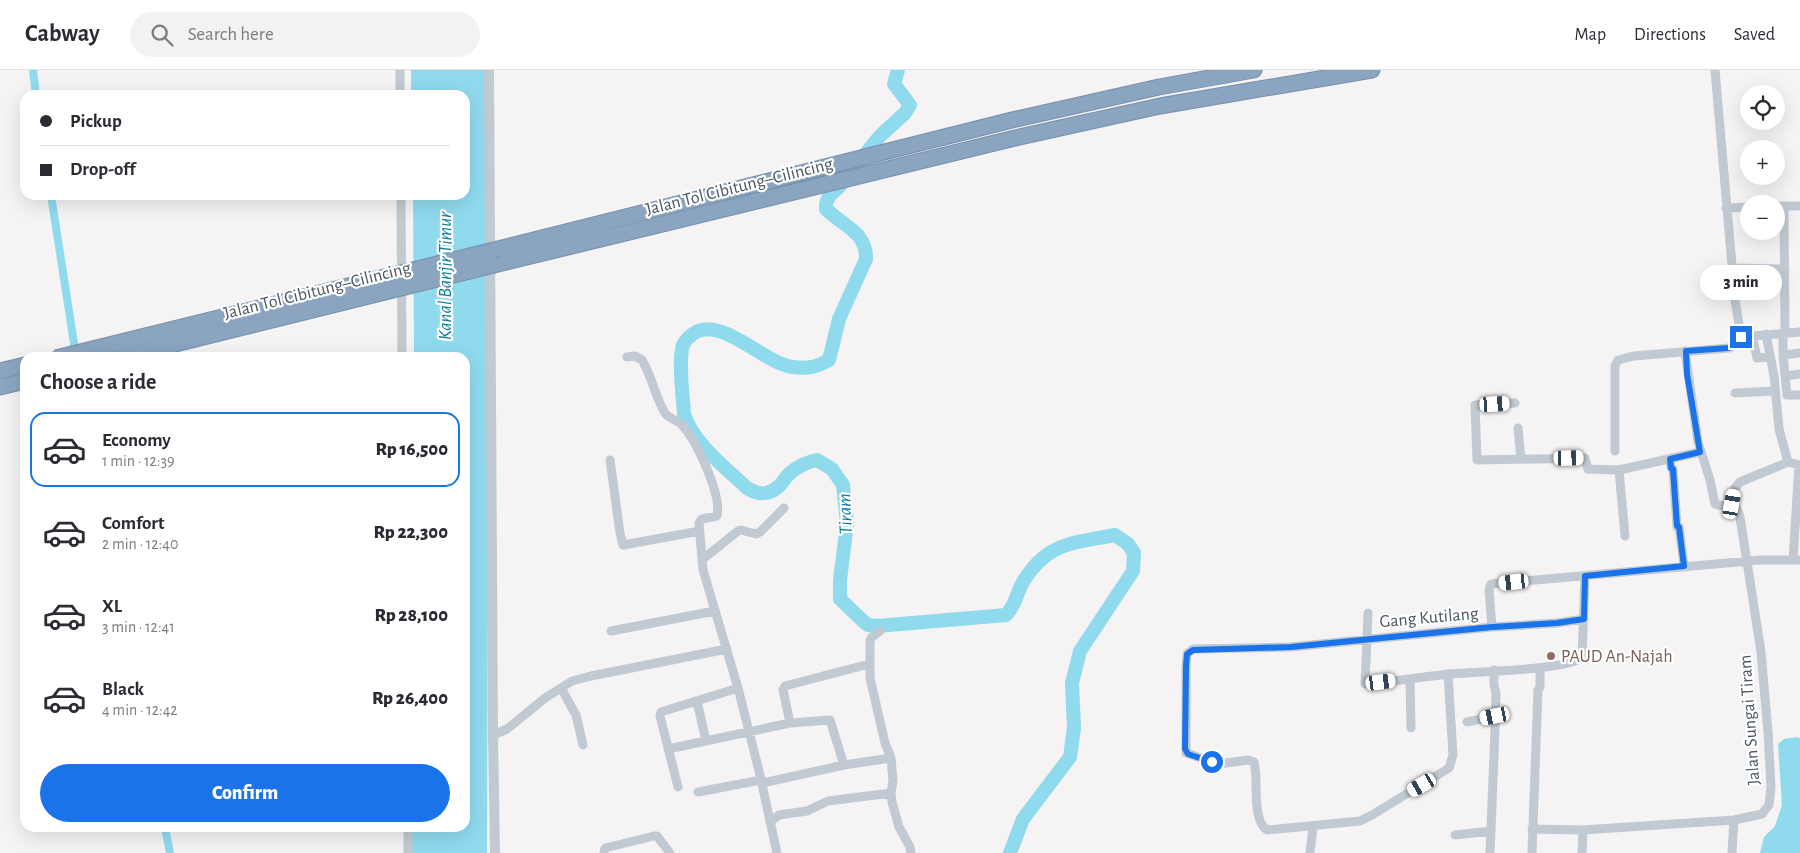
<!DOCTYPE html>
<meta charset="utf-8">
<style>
body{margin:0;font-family:"Alegreya Sans",sans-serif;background:#f2f2f3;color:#2b2b33;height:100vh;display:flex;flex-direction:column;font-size:19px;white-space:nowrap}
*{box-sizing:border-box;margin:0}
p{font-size:16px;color:#7c7c81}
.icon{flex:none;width:28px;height:28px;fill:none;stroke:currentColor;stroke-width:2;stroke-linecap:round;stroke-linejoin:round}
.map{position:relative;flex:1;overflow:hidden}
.drawer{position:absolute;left:20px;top:282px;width:450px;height:480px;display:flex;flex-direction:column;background:#fff;border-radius:15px;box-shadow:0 5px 20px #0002}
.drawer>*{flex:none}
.hud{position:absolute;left:20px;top:20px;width:450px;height:110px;border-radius:15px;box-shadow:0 5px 20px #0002;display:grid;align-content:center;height:110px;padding:0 20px;background:#fff}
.tools{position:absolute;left:1740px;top:15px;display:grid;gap:10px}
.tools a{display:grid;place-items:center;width:45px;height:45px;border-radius:50%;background:#fff;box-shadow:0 5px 20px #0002;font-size:25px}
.end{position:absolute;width:22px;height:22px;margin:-11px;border:6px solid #1a73e8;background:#fff;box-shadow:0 0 0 2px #fff}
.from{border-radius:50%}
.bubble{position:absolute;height:35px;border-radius:18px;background:#fff;box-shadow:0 5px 20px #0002;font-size:16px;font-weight:800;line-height:35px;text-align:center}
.car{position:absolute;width:15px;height:30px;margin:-15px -8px;border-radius:6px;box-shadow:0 0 4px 1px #0007;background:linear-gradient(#fff 24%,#345 0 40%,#fff 0 76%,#345 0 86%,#fff 0)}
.hud b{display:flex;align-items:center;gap:18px;height:48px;font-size:19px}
.hud b+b{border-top:1px solid #e1e1e2}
.hud i{width:12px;height:12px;background:#2b2b33}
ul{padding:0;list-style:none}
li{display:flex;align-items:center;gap:15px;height:75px;margin:0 10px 8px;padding:0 10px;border:2px solid transparent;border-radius:15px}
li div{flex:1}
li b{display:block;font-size:19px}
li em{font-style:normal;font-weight:800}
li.active{border-color:#1a73e8}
li>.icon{width:45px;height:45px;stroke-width:1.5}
h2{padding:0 20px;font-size:22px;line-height:60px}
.cta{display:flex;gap:10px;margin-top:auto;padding:10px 20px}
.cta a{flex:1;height:58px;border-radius:30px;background:#1a73e8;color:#fff;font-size:20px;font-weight:800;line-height:58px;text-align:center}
header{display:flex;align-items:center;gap:30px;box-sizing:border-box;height:70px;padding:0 25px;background:#fff;border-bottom:1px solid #e1e1e2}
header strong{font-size:24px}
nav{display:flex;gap:28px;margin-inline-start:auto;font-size:18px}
.search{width:350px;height:45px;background:#f2f2f3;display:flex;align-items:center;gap:12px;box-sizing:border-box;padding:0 18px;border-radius:28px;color:#7c7c81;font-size:19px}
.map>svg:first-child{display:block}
.water{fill:#90daee}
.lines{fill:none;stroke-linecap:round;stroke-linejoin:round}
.canal{stroke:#90daee;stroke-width:8}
.river{stroke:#90daee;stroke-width:14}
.motorway-casing{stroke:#7690ad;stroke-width:17}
.minor{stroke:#c1cad2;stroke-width:9}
.tertiary{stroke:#c1cad2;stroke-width:10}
.motorway{stroke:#8ba5c1;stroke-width:15}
.motorway-bridge-casing{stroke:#7690ad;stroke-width:17;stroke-linecap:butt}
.motorway-bridge{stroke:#8ba5c1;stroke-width:15}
.route{stroke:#1a73e8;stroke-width:6}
.education-dot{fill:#8d6e63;stroke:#fff;stroke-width:2}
.labels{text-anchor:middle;stroke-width:4.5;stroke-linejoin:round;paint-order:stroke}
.street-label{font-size:18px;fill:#4a5661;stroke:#fff}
.education-label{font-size:18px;fill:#785e54;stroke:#fff;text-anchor:start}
.water-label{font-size:19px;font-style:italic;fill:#0c7c9b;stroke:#fff}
</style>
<header>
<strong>Cabway</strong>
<div class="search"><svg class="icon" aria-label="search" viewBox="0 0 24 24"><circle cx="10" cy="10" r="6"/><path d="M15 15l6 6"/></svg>Search here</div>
<nav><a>Map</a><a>Directions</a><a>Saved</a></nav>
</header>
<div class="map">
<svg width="1800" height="783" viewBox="0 0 1800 783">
<rect width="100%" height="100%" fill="#f5f3f3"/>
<path class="water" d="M 411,0 L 485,0 L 488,458 L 487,783 L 412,783 L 412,758 L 465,758 L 465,288 L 414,287 L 413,125 L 465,125 L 465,25 L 411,25 Z
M 1796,667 L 1800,668 L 1800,783 L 1760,783 L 1764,767 L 1775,756 L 1782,735 L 1778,674 L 1784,669 Z"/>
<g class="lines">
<path class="canal" d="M 33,0 L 36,25
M 51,125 L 76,286
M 165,758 L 170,783"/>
<path class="river" d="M 898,0 L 894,14 L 910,35 L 905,43 L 880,66 L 839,117 L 829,126 L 826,134 L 826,139 C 843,156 867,162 866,189 L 839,249 L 829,290 C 817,297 808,299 793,297 C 764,294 720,244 693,264 C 690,266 685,271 683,275 C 678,291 683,327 684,344 C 692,372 726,398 747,418 C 758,425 768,426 779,416 C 783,413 785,407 789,404 C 798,396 805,393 817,390 L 832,399 L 843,415 L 847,454 L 840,510 L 840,529 L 863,551 L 868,555 L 877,556 L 1006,545 C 1018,532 1015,525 1023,512 C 1047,472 1073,473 1115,465 L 1128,474 L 1134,483 L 1133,501 L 1080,581 L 1072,613 L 1074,658 L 1070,687 L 1023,749 L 1010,783"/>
<g class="motorway-casing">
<path id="motorway" d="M 498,179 L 1012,50 L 1159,17 L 1254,0
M 494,195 L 1015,68 L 1160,36 L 1372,0
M 0,301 L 25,295
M 0,317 L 25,311"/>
</g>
<path class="minor" d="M 400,0 L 400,25
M 401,125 L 402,288
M 1776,136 L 1800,136
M 1784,136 L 1785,263
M 1726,138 L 1749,137
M 1733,198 L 1785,199
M 1766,264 L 1774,306 L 1779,359 L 1788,392
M 1752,265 L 1757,288 L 1770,287
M 1741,267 L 1800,262
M 1800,283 L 1783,285 L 1787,325 L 1800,325
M 1783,284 L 1783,263
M 627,287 L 635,286 L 642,290 C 652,306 655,327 665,343 C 669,349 676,349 681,354 C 696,369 722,425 717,446 L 702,449 L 699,453 L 703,500 L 738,618 L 760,705 L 777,783
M 1785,306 L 1800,304
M 1735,323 L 1775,321
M 1515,333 L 1475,335 L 1477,390 L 1585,388 L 1588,399 L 1619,400
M 1518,358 L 1521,389
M 1615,381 L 1615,296 L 1618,290 L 1634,286 L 1729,278 L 1736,275 L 1741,267 L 1735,230 L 1715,0
M 1670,389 L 1671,398 L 1673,399 L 1677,457 L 1679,457 L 1684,496
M 610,390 L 620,463 L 623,475 L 700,461
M 1732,434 L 1735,418 L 1740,412 L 1788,392 L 1799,395 L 1793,490
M 1625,466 L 1619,400 L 1700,382
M 703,489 L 738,461 L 741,460 L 756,464 L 760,462 L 784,438
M 1368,543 L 1365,614 C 1393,612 1421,607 1449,604 C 1475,602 1564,600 1582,588 L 1585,506
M 1492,557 L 1489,520 L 1491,514 L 1760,490 L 1800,490
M 611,561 L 715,541
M 880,561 L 872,567 L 870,571 L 870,608 L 885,673 L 891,688 L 893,711 L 891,723 L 892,732 L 899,757 L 910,777 L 911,783
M 1448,604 L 1453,685 L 1449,698 L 1372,745 L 1360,751 L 1267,760 C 1251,750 1259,709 1254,692 L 1248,690 L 1219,694 L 1186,683 L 1186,597 L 1187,584 L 1193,579 L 1291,577 L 1492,557 L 1557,553 L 1584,549
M 1410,609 L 1411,658
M 561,618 L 576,645 L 583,675
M 697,631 L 706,671
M 1467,652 L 1495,646
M 790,653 L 830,650 L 844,695 L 891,688
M 493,665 L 507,659 L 545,628 L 561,618 L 572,611 L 591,606 L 727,579
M 668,679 L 790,653 L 783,620 L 785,616 L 869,594
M 762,713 L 844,695
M 678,717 L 660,646 L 661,642 L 738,618
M 698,722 L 761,710
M 770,752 L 779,745 L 807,741 L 828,731 L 891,723
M 408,758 L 408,783
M 1532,759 L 1583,760
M 1455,765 L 1491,761
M 604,783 L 605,778 L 654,766 L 657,766 L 670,783
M 1310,783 L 1313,757
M 1490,783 L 1495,660 L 1496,623 L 1494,615 L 1494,600
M 1532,783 L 1538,620 L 1540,617 L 1540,598
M 1582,783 L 1583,760 L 1734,750 L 1762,744 L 1769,735 L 1771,717 L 1768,662 L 1761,582 L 1740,447 C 1734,426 1727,440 1715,434 L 1710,410 L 1698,372 L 1685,281
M 1732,783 L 1734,750"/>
<path class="tertiary" d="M 489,0 L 493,665 L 495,783"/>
<use href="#motorway" class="motorway"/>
<g class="motorway-bridge-casing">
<path id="motorway-bridge" d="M 56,288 L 498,179
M 119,288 L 494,195"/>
</g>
<use href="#motorway-bridge" class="motorway-bridge"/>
</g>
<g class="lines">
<path class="route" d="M 1212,692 L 1188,684 L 1185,679 L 1186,596 L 1187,584 L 1193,580 L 1291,577 L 1492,557 L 1557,553 L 1584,549 L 1585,506 L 1684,496 L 1679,457 L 1677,456 L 1673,399 L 1671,398 L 1670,389 L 1700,382 L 1687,304 L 1686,281 L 1728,278 L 1736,275 L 1741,267"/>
</g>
<circle class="education-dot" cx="1551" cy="586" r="5"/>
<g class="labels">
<g class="street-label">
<text transform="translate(739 116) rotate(-14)" y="6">Jalan Tol Cibitung–Cilincing</text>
<text transform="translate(317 220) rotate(-14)" y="6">Jalan Tol Cibitung–Cilincing</text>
<text transform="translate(1429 547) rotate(-5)" y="6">Gang Kutilang</text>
<text transform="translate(1749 650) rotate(-94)" y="6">Jalan Sungai Tiram</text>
</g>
<g class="education-label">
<text x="1561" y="592">PAUD An-Najah</text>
</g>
<g class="water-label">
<text transform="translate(444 206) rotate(-90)" y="7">Kanal Banjir Timur</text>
<text transform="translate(844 444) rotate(-93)" y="7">Tiram</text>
</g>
</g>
</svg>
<div class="tools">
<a><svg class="icon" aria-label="locate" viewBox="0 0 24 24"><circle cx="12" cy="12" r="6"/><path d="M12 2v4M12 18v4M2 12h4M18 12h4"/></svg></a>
<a>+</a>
<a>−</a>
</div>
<i class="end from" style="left:1212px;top:692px"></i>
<i class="end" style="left:1741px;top:267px"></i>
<div class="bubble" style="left:1700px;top:195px;width:82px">3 min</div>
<i class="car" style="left:1495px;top:334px;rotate:87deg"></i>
<i class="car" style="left:1569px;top:388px;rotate:89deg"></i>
<i class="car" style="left:1732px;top:434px;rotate:10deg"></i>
<i class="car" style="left:1514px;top:512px;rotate:264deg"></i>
<i class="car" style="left:1381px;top:612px;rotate:83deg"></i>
<i class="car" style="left:1495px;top:646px;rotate:259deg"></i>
<i class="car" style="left:1422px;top:715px;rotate:240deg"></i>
<div class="hud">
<b><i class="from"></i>Pickup</b>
<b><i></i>Drop-off</b>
</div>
<section class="drawer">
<h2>Choose a ride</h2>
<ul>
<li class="active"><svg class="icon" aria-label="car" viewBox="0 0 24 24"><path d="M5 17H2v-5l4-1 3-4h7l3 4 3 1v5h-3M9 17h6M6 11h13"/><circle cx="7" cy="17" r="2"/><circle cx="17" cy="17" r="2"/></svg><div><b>Economy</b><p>1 min · 12:39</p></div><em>Rp 16,500</em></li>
<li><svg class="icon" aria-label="car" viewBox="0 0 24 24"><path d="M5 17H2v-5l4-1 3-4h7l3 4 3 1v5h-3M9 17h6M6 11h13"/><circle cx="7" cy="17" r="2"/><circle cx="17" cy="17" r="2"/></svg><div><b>Comfort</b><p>2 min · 12:40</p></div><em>Rp 22,300</em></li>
<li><svg class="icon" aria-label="car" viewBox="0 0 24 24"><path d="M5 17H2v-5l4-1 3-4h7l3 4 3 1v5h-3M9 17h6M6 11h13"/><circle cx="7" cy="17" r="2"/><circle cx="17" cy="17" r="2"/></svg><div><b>XL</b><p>3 min · 12:41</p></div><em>Rp 28,100</em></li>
<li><svg class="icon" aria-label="car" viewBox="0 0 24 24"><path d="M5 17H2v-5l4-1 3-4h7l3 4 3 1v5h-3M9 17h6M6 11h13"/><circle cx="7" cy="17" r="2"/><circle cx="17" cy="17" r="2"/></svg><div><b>Black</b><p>4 min · 12:42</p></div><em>Rp 26,400</em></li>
</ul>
<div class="cta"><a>Confirm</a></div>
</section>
</div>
